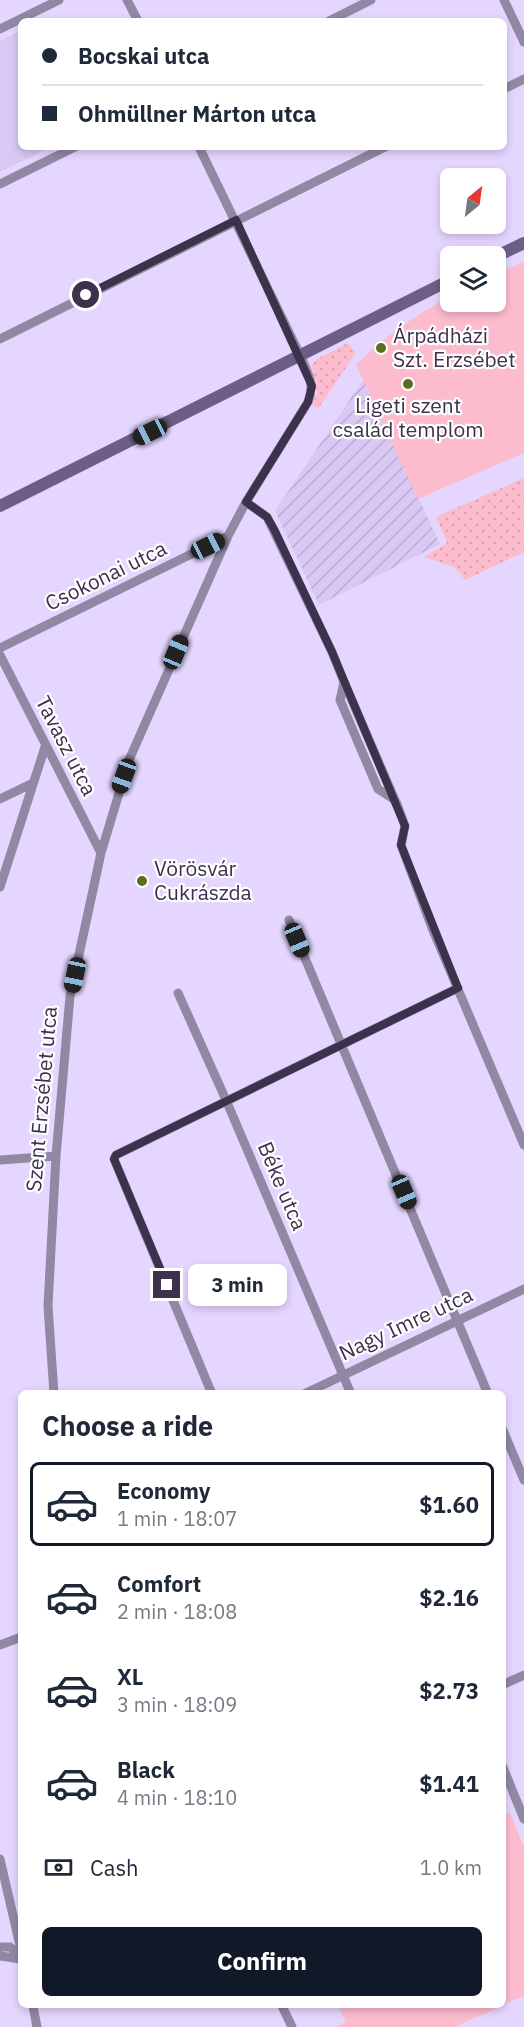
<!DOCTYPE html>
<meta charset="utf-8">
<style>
body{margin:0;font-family:"IBM Plex Sans",sans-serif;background:#f6f6f7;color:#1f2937;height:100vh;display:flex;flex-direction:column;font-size:22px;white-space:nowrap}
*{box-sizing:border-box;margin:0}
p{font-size:20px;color:#747a83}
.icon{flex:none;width:33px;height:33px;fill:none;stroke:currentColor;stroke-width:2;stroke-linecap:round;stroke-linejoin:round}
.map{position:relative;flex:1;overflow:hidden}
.details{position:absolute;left:18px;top:1390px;width:488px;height:618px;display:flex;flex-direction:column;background:#fff;border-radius:9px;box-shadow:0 3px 9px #0003}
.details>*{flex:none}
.top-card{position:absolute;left:18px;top:18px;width:489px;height:132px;border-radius:9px;box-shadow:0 3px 9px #0003;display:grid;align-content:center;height:132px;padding:0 24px;background:#fff}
.needle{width:39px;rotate:29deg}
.fabs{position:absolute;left:440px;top:168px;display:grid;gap:12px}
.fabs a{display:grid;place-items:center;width:66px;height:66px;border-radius:9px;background:#fff;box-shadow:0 3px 9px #0003;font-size:30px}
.end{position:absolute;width:27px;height:27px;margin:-14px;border:8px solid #3c324c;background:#fff;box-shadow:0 0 0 3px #fff}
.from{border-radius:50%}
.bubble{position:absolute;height:42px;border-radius:9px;background:#fff;box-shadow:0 3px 9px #0003;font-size:20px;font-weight:800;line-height:42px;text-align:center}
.car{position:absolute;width:18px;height:36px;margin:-18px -9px;border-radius:8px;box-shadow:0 0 4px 2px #0007;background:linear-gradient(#222 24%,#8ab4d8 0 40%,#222 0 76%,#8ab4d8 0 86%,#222 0)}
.top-card b{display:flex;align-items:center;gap:21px;height:57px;font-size:22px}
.top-card b+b{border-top:2px solid #e0e1e3}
.top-card i{width:15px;height:15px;background:#1f2937}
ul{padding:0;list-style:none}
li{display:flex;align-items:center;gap:18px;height:84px;margin:0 12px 9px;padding:0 12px;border:3px solid transparent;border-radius:9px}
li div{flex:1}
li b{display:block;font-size:22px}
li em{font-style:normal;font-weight:800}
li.active{border-color:#111827}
li>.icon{width:54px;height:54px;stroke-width:1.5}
h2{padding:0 24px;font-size:27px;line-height:72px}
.pay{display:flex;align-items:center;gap:15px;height:66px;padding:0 24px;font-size:22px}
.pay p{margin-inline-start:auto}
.primary-button{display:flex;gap:12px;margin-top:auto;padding:12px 24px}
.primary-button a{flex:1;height:69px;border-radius:9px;background:#111827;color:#fff;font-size:24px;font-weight:800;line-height:69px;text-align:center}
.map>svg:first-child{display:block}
.built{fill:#d8c8f3}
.industrial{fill:url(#industrial-furrows)}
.grass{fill:url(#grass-dots)}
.garden{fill:#fcbccd}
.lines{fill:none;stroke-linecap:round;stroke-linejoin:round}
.street{stroke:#9188a3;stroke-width:9}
.secondary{stroke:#6d5e86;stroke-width:12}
.route{stroke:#3c324c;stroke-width:8}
.poi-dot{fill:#5b6e1b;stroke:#fff;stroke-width:2}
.labels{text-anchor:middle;stroke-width:4.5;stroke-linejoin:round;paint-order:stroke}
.poi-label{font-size:21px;fill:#3c324c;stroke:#fff;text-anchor:start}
.street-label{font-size:21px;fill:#3c324c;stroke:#fff}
</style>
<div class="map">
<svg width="524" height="2027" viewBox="0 0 524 2027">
<defs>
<pattern id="industrial-furrows" width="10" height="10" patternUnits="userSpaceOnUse" patternTransform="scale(1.5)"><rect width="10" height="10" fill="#d8c8f3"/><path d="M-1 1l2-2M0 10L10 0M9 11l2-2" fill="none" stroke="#baacd2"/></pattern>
<pattern id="grass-dots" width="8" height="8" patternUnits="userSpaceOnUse" patternTransform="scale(1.5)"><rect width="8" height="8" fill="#fcbccd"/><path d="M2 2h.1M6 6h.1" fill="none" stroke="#d9a2b2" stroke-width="1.8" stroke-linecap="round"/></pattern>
</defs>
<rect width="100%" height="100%" fill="#e5d6ff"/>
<path class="built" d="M 21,30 L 21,147 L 51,147 L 0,172 L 0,41 Z"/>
<path class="industrial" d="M 363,380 L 440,544 L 319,605 L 275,511 Z"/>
<path class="grass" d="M 348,343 L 356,353 L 318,409 L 312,405 L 317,393 L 311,365 L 317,359 Z
M 524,478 L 524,552 L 465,580 L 454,567 L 424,557 L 447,543 L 436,517 Z"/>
<path class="garden" d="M 524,262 L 524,453 L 418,499 L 356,365 C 384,336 415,316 450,296 L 450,302 L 495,302 L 495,274 Z
M 510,1813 L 524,1847 L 524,1996 L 502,2005 L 502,1816 Z
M 338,2006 L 502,2006 L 454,2027 L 337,2027 L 346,2022 Z"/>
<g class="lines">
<path class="street" d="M 127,0 L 138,21
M 504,0 L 524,42
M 329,21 L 371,0
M 0,29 L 59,0
M 504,89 L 524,79
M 0,184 L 75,147
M 0,339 L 385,147
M 246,502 L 267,517 L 332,652 L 344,682 L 340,700 L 378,789 L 395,800 L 397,804 L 405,826 L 401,845 L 432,928 L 524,1145
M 0,648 L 228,536
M 0,655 L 101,853
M 344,682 L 395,800
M 0,799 L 33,783
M 0,887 L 45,747
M 289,920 L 488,1394
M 178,993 L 226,1100 L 351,1394
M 0,1160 L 56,1156
M 54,1394 L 48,1306 L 56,1156 L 70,996 L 101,853 L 129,760 L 228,536 L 246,502 L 308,402 C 315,385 308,373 301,357 L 199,147
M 212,1394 L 114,1159 L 116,1155 L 458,988
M 304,1394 L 524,1289
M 502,1428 L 524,1480
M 0,1645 L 21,1637
M 502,1685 L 524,1675
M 502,1765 L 524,1819
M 0,1859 L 21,1950
M 0,1947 L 10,1947 L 21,1957
M 0,1956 L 21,1959
M 33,2006 L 37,2027
M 282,2006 L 292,2027"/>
<path class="secondary" d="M 495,257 L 524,243
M 0,506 L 450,280"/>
</g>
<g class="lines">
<path class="route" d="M 86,295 L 236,220 L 312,386 L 308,402 L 246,502 L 267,517 L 274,529 L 332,652 L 405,826 L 401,845 L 458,988 L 116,1155 L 114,1159 L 167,1285"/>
</g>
<g class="poi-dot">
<circle cx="381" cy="348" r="6"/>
<circle cx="408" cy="384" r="6"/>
<circle cx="142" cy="881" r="6"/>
</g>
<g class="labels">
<g class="poi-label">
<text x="393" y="343">Árpádházi<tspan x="393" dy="24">Szt. Erzsébet</tspan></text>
<text x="408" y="413" text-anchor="middle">Ligeti szent<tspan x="408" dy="24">család templom</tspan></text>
<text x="154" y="876">Vörösvár<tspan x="154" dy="24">Cukrászda</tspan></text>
</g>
<g class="street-label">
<text transform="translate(106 576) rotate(-26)" y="7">Csokonai utca</text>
<text transform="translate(66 746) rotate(63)" y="7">Tavasz utca</text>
<text transform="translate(42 1099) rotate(-85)" y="7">Szent Erzsébet utca</text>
<text transform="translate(282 1186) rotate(67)" y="7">Béke utca</text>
<text transform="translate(406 1324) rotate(-25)" y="7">Nagy Imre utca</text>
</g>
</g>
</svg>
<div class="fabs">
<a><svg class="needle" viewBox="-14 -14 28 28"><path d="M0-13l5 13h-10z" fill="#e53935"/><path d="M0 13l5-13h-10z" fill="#747a83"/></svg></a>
<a><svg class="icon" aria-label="layers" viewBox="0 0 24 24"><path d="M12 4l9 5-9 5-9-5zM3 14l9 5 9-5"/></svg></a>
</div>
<i class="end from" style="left:86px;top:295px"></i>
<i class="end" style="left:167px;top:1285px"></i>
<div class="bubble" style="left:188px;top:1264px;width:99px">3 min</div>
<i class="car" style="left:150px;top:432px;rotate:244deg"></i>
<i class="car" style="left:208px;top:546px;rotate:64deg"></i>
<i class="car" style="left:176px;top:652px;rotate:23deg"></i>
<i class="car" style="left:124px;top:776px;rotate:200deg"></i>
<i class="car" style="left:297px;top:940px;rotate:157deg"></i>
<i class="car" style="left:75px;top:975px;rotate:192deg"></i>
<i class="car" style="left:404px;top:1192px;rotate:157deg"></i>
<div class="top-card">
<b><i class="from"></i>Bocskai utca</b>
<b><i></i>Ohmüllner Márton utca</b>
</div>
<section class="details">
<h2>Choose a ride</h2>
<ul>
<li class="active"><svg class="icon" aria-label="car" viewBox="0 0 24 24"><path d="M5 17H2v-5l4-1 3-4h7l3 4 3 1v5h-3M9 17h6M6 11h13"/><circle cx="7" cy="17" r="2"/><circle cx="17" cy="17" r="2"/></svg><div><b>Economy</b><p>1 min · 18:07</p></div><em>$1.60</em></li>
<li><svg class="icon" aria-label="car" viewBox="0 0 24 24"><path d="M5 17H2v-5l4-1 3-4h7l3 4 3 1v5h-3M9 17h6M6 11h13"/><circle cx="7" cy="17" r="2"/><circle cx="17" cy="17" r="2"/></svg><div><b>Comfort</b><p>2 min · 18:08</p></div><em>$2.16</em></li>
<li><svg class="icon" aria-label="car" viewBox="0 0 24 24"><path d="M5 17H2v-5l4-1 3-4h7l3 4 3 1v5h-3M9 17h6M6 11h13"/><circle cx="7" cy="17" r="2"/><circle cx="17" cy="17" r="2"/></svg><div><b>XL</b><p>3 min · 18:09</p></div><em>$2.73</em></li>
<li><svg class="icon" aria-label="car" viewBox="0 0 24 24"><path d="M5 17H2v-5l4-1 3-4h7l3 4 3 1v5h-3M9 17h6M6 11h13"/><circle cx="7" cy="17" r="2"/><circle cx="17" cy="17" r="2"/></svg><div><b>Black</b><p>4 min · 18:10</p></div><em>$1.41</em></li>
</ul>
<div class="pay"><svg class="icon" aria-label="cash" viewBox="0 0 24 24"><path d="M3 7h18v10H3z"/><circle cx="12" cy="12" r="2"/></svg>Cash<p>1.0 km</p></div>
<div class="primary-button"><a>Confirm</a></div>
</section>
</div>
